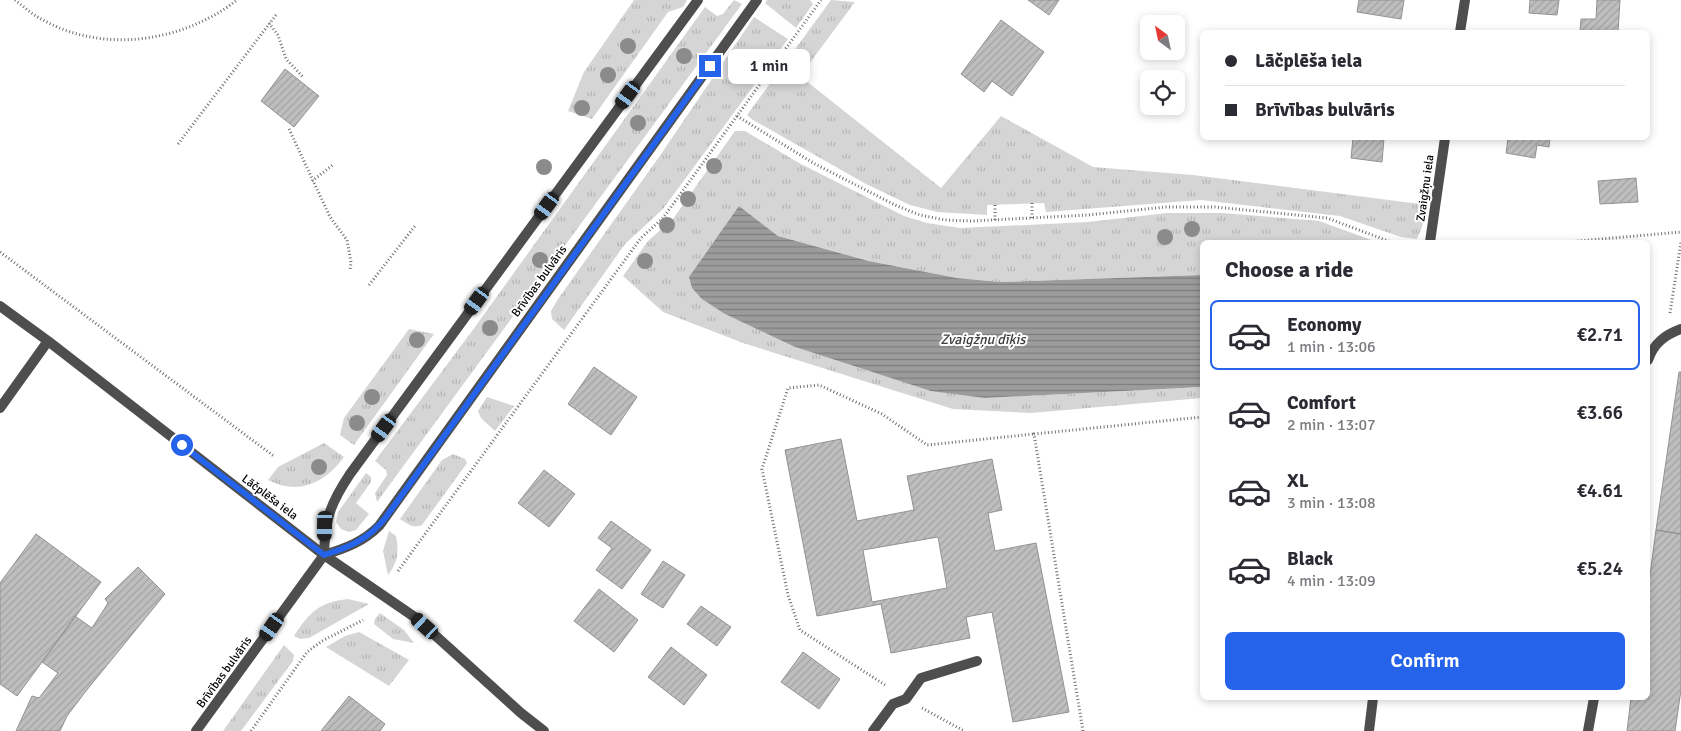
<!DOCTYPE html>
<meta charset="utf-8">
<style>
body{margin:0;font-family:Signika,sans-serif;background:#f2f2f3;color:#2b2b33;height:100vh;display:flex;flex-direction:column;font-size:19px;white-space:nowrap}
*{box-sizing:border-box;margin:0}
p{font-size:16px;color:#7c7c81}
.icon{flex:none;width:28px;height:28px;fill:none;stroke:currentColor;stroke-width:2;stroke-linecap:round;stroke-linejoin:round}
.map{position:relative;flex:1;overflow:hidden}
.panel{position:absolute;left:1200px;top:240px;width:450px;height:460px;display:flex;flex-direction:column;background:#fff;border-radius:8px;box-shadow:0 2px 8px #0003}
.panel>*{flex:none}
.guide{position:absolute;left:1200px;top:30px;width:450px;height:110px;border-radius:8px;box-shadow:0 2px 8px #0003;display:grid;align-content:center;height:110px;padding:0 25px;background:#fff}
.needle{width:32px;rotate:327deg}
.controls{position:absolute;left:1140px;top:15px;display:grid;gap:10px}
.controls a{display:grid;place-items:center;width:45px;height:45px;border-radius:8px;background:#fff;box-shadow:0 2px 8px #0003;font-size:25px}
.end{position:absolute;width:22px;height:22px;margin:-11px;border:6px solid #2563eb;background:#fff;box-shadow:0 0 0 2px #fff}
.from{border-radius:50%}
.bubble{position:absolute;height:35px;border-radius:8px;background:#fff;box-shadow:0 2px 8px #0003;font-size:16px;font-weight:600;line-height:35px;text-align:center}
.car{position:absolute;width:15px;height:30px;margin:-15px -8px;border-radius:6px;box-shadow:0 0 4px 1px #0007;background:linear-gradient(#222 24%,#8ab4d8 0 40%,#222 0 76%,#8ab4d8 0 86%,#222 0)}
.guide b{display:flex;align-items:center;gap:18px;height:48px;font-size:19px}
.guide b+b{border-top:1px solid #e1e1e2}
.guide i{width:12px;height:12px;background:#2b2b33}
ul{padding:0;list-style:none}
li{display:flex;align-items:center;gap:15px;height:70px;margin:0 10px 8px;padding:0 15px;border:2px solid transparent;border-radius:8px}
li div{flex:1}
li b{display:block;font-size:19px}
li em{font-style:normal;font-weight:600}
li.active{border-color:#2563eb}
li>.icon{width:45px;height:45px;stroke-width:1.5}
h2{padding:0 25px;font-size:22px;line-height:60px}
.button{display:flex;gap:10px;margin-top:auto;padding:10px 25px}
.button a{flex:1;height:58px;border-radius:8px;background:#2563eb;color:#fff;font-size:20px;font-weight:600;line-height:58px;text-align:center}
.map>svg:first-child{display:block}
.grass{fill:url(#grass-tufts)}
.water{fill:url(#water-rules)}
.building{fill:url(#building-hatch);stroke:#929292;fill-rule:evenodd}
.lines{fill:none;stroke-linecap:round;stroke-linejoin:round}
.path{stroke:#707070;stroke-width:3;stroke-dasharray:1 2.5;stroke-linecap:butt}
.service{stroke:#4e4e4e;stroke-width:10}
.minor{stroke:#4e4e4e;stroke-width:10}
.tree{fill:#8b8b8b}
.route{stroke:#2563eb;stroke-width:6}
.labels{text-anchor:middle;stroke-width:4;stroke-linejoin:round;paint-order:stroke}
.street-label{font-size:12px;fill:#000;stroke:#fff}
.water-label{font-size:14px;font-style:italic;fill:#3d3d3d;stroke:#fff}
</style>
<div class="map">
<svg width="1681" height="731" viewBox="0 0 1681 731">
<defs>
<pattern id="grass-tufts" width="24" height="20" patternUnits="userSpaceOnUse" patternTransform="scale(1.25)"><rect width="24" height="20" fill="#d5d5d5"/><path d="M3 7l-1-3M5 7V3M7 7l1-3M15 17l-1-3M17 17v-4M19 17l1-3" fill="none" stroke="#b5b5b5"/></pattern>
<pattern id="water-rules" width="6" height="5" patternUnits="userSpaceOnUse" patternTransform="scale(1.25)"><rect width="6" height="5" fill="#9c9c9c"/><path d="M0 2.5h6" fill="none" stroke="#7d7d7d"/></pattern>
<pattern id="building-hatch" width="6" height="6" patternUnits="userSpaceOnUse" patternTransform="scale(1.25)"><rect width="6" height="6" fill="#bebebe"/><path d="M-1 1l2-2M0 6l6-6M5 7l2-2" fill="none" stroke="#a2a2a2"/></pattern>
</defs>
<rect width="100%" height="100%" fill="#fff"/>
<path class="grass" d="M 634,0 L 687,0 L 683,7 L 668,12 L 592,119 L 568,111 L 584,72 Z
M 734,0 L 742,4 L 377,502 L 375,493 L 387,475 L 386,470 L 375,461 L 475,327 L 705,7 L 717,16 L 723,14 Z
M 767,0 L 810,0 L 813,4 L 796,28 L 765,3 Z
M 831,0 L 855,2 L 800,76 L 941,188 L 1001,116 L 1093,167 L 1193,175 L 1420,204 L 1427,207 L 1422,227 L 1417,239 L 1401,237 L 1340,216 L 1201,200 L 1046,212 L 1044,203 L 987,205 L 987,215 L 937,212 L 910,205 L 866,184 L 753,120 L 747,115 Z
M 754,17 L 788,39 L 663,209 L 625,244 L 564,330 L 552,319 L 551,311 L 558,299 L 659,157 Z
M 735,131 L 745,131 L 799,163 L 904,216 L 927,223 L 960,228 L 1088,222 L 1167,213 L 1222,213 L 1319,221 L 1377,242 L 1202,242 L 1202,275 L 1000,282 L 957,278 L 870,261 L 778,236 L 739,206 L 725,314 L 795,347 L 869,371 L 985,398 L 1202,387 L 1202,398 L 1031,413 L 953,409 L 743,343 L 663,312 L 623,276 L 648,241 L 673,219 Z
M 409,329 L 434,334 L 354,445 L 340,435 L 344,418 Z
M 487,397 L 514,406 L 495,431 L 481,418 L 478,411 Z
M 324,443 L 344,457 C 325,483 298,496 268,480 L 278,467 Z
M 453,454 L 465,459 L 467,463 L 422,525 C 413,529 408,524 400,519 L 442,460 Z
M 366,473 L 371,477 L 371,482 L 356,503 L 369,514 L 356,530 L 349,532 L 341,529 L 336,522 L 338,512 Z
M 389,531 L 396,536 C 399,552 398,562 388,575 L 383,551 Z
M 348,599 L 369,604 L 309,638 L 300,639 L 294,636 C 309,613 319,602 348,599 Z
M 380,613 L 404,630 L 414,643 L 393,639 L 374,624 L 375,619 Z
M 359,632 L 409,660 L 389,686 L 326,647 L 345,636 Z
M 284,645 L 294,655 L 293,661 L 241,731 L 223,731 Z"/>
<path class="water" d="M 739,206 L 778,236 L 869,261 L 957,278 L 1000,282 L 1202,275 L 1202,387 L 985,398 L 931,391 L 795,347 L 725,314 L 702,299 L 692,288 L 689,277 Z"/>
<path class="building" d="M 1028,0 L 1059,0 L 1049,15 Z
M 1359,0 L 1404,0 L 1401,19 L 1357,12 Z
M 1530,0 L 1559,0 L 1557,15 L 1529,13 Z
M 1597,0 L 1620,0 L 1618,32 L 1580,32 L 1581,19 L 1596,19 Z
M 1001,20 L 1044,52 L 1012,96 L 992,81 L 984,92 L 961,74 Z
M 285,69 L 319,96 L 294,127 L 261,101 Z
M 1353,138 L 1384,138 L 1382,162 L 1351,158 Z
M 1508,138 L 1550,138 L 1549,147 L 1537,145 L 1535,158 L 1506,153 Z
M 1636,178 L 1638,202 L 1600,204 L 1598,181 Z
M 594,367 L 637,397 L 611,435 L 568,404 Z
M 1679,372 L 1681,372 L 1681,534 L 1656,530 Z
M 841,439 L 857,521 L 914,510 L 907,476 L 992,459 L 1002,510 L 988,513 L 995,551 L 1036,543 L 1069,712 L 1013,722 L 992,612 L 966,617 L 970,638 L 891,653 L 881,604 L 817,616 L 785,450 ZM 938,537 L 947,588 L 872,602 L 863,550 Z
M 544,470 L 575,494 L 549,527 L 518,503 Z
M 611,521 L 651,550 L 622,589 L 596,570 L 612,548 L 598,538 Z
M 1656,530 L 1681,534 L 1681,690 L 1675,731 L 1627,731 L 1631,698 L 1648,698 L 1648,590 Z
M 36,534 L 101,582 L 17,696 L 0,684 L 0,583 Z
M 663,561 L 685,575 L 663,608 L 641,594 Z
M 138,567 L 165,594 L 86,691 L 67,716 L 60,731 L 16,731 L 32,696 L 39,698 L 58,673 L 42,662 L 75,616 L 92,628 L 108,603 L 105,599 Z
M 599,589 L 638,620 L 614,652 L 574,621 Z
M 701,606 L 731,627 L 717,646 L 687,624 Z
M 671,647 L 707,675 L 684,705 L 648,677 Z
M 803,652 L 840,679 L 819,709 L 781,682 Z
M 349,696 L 385,724 L 380,731 L 321,731 Z"/>
<g class="lines">
<path class="path" d="M 15,0 C 24,7 33,15 43,20 C 104,54 183,42 237,0
M 269,23 L 278,35 L 286,59 L 304,78
M 737,116 L 815,164 L 895,205 L 920,215 L 945,220 L 972,221 L 1088,215 L 1166,207 L 1215,207 L 1327,218 L 1391,242
M 289,129 L 330,217 L 347,240 L 351,262 L 350,271
M 178,144 L 276,15
M 312,181 L 334,164
M 1032,203 L 1032,218
M 995,220 L 995,205
M 1567,242 L 1681,232
M 0,252 L 275,457
M 369,285 L 415,226
M 1670,313 L 1681,242
M 398,571 L 641,238 L 663,218 L 821,0
M 885,685 L 800,630 L 788,595 L 762,469 L 788,388 L 819,385 L 882,414 L 927,445 L 1034,434
M 922,708 L 964,731
M 251,731 L 307,652 L 322,641 L 363,620
M 1083,731 L 1034,434 L 1202,417"/>
<path class="service" d="M 1648,360 C 1654,343 1665,335 1681,329
M 873,731 L 893,704 L 906,699 L 921,678 L 977,661
M 1588,731 L 1594,698"/>
<path class="minor" d="M 1460,32 L 1465,0
M 1430,242 L 1445,138
M 0,306 L 48,341 L 324,555 L 416,618 L 521,713 L 544,731
M 0,408 L 48,341
M 324,555 C 346,548 363,542 379,526 L 757,0
M 196,731 L 324,555 C 325,519 330,504 350,474 L 698,0
M 1369,731 L 1373,698"/>
</g>
<g class="tree">
<circle cx="628" cy="46" r="8"/>
<circle cx="684" cy="56" r="8"/>
<circle cx="608" cy="75" r="8"/>
<circle cx="582" cy="108" r="8"/>
<circle cx="638" cy="123" r="8"/>
<circle cx="714" cy="166" r="8"/>
<circle cx="544" cy="167" r="8"/>
<circle cx="688" cy="199" r="8"/>
<circle cx="667" cy="225" r="8"/>
<circle cx="1192" cy="229" r="8"/>
<circle cx="1165" cy="237" r="8"/>
<circle cx="540" cy="260" r="8"/>
<circle cx="645" cy="261" r="8"/>
<circle cx="490" cy="328" r="8"/>
<circle cx="417" cy="340" r="8"/>
<circle cx="372" cy="397" r="8"/>
<circle cx="357" cy="423" r="8"/>
<circle cx="319" cy="467" r="8"/>
</g>
<g class="lines">
<path class="route" d="M 182,445 L 324,555 C 350,547 369,539 386,517 L 710,66"/>
</g>
<g class="labels">
<g class="street-label">
<text transform="translate(1425 188) rotate(-82)" y="4">Zvaigžņu iela</text>
<text transform="translate(539 281) rotate(-54)" y="4">Brīvības bulvāris</text>
<text transform="translate(270 497) rotate(37)" y="4">Lāčplēša iela</text>
<text transform="translate(224 672) rotate(-54)" y="4">Brīvības bulvāris</text>
</g>
<g class="water-label">
<text x="983" y="344">Zvaigžņu dīķis</text>
</g>
</g>
</svg>
<div class="controls">
<a><svg class="needle" viewBox="-14 -14 28 28"><path d="M0-13l5 13h-10z" fill="#e53935"/><path d="M0 13l5-13h-10z" fill="#7c7c81"/></svg></a>
<a><svg class="icon" aria-label="locate" viewBox="0 0 24 24"><circle cx="12" cy="12" r="6"/><path d="M12 2v4M12 18v4M2 12h4M18 12h4"/></svg></a>
</div>
<i class="end from" style="left:182px;top:445px"></i>
<i class="end" style="left:710px;top:66px"></i>
<div class="bubble" style="left:728px;top:49px;width:82px">1 min</div>
<i class="car" style="left:628px;top:95px;rotate:216deg"></i>
<i class="car" style="left:547px;top:206px;rotate:216deg"></i>
<i class="car" style="left:477px;top:301px;rotate:216deg"></i>
<i class="car" style="left:384px;top:428px;rotate:216deg"></i>
<i class="car" style="left:325px;top:526px;rotate:181deg"></i>
<i class="car" style="left:425px;top:626px;rotate:312deg"></i>
<i class="car" style="left:272px;top:627px;rotate:215deg"></i>
<div class="guide">
<b><i class="from"></i>Lāčplēša iela</b>
<b><i></i>Brīvības bulvāris</b>
</div>
<section class="panel">
<h2>Choose a ride</h2>
<ul>
<li class="active"><svg class="icon" aria-label="car" viewBox="0 0 24 24"><path d="M5 17H2v-5l4-1 3-4h7l3 4 3 1v5h-3M9 17h6M6 11h13"/><circle cx="7" cy="17" r="2"/><circle cx="17" cy="17" r="2"/></svg><div><b>Economy</b><p>1 min · 13:06</p></div><em>€2.71</em></li>
<li><svg class="icon" aria-label="car" viewBox="0 0 24 24"><path d="M5 17H2v-5l4-1 3-4h7l3 4 3 1v5h-3M9 17h6M6 11h13"/><circle cx="7" cy="17" r="2"/><circle cx="17" cy="17" r="2"/></svg><div><b>Comfort</b><p>2 min · 13:07</p></div><em>€3.66</em></li>
<li><svg class="icon" aria-label="car" viewBox="0 0 24 24"><path d="M5 17H2v-5l4-1 3-4h7l3 4 3 1v5h-3M9 17h6M6 11h13"/><circle cx="7" cy="17" r="2"/><circle cx="17" cy="17" r="2"/></svg><div><b>XL</b><p>3 min · 13:08</p></div><em>€4.61</em></li>
<li><svg class="icon" aria-label="car" viewBox="0 0 24 24"><path d="M5 17H2v-5l4-1 3-4h7l3 4 3 1v5h-3M9 17h6M6 11h13"/><circle cx="7" cy="17" r="2"/><circle cx="17" cy="17" r="2"/></svg><div><b>Black</b><p>4 min · 13:09</p></div><em>€5.24</em></li>
</ul>
<div class="button"><a>Confirm</a></div>
</section>
</div>
